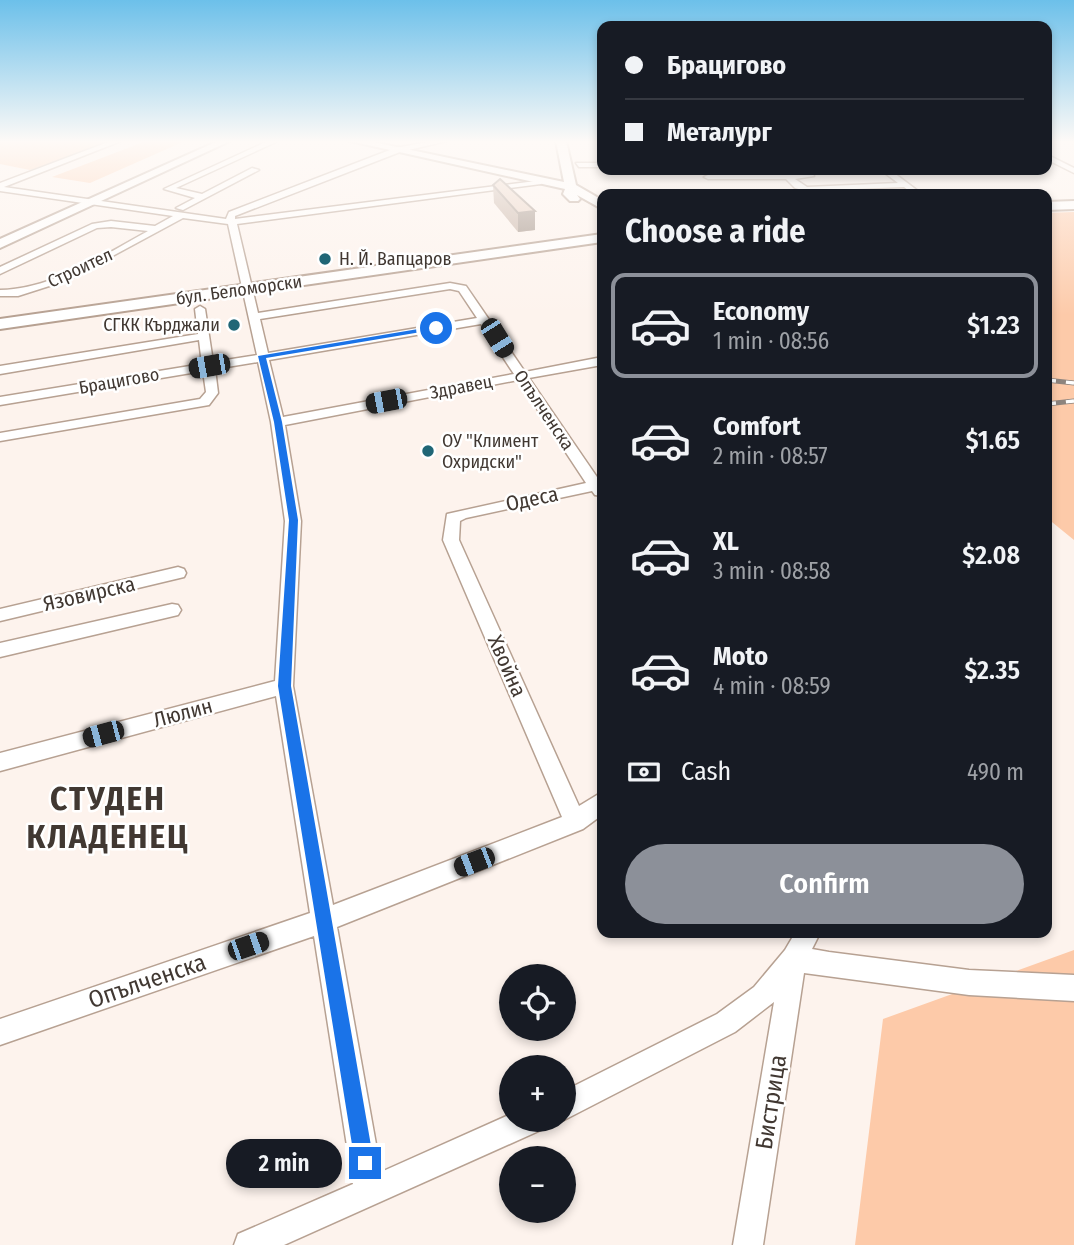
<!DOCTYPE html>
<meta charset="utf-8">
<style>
body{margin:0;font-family:"Fira Sans Condensed",sans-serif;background:#20242c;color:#f1f3f6;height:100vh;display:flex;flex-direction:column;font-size:26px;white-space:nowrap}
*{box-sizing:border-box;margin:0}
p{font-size:23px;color:#9ea1a6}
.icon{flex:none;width:38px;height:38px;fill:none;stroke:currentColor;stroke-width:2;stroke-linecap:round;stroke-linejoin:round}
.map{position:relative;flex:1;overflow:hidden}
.sheet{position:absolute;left:597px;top:189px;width:455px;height:749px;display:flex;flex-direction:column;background:#171b24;border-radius:14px;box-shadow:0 4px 10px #0003}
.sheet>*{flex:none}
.top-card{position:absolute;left:597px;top:21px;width:455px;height:154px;border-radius:14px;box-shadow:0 4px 10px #0003;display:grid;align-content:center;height:154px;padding:0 28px;background:#171b24}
.fabs{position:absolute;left:499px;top:964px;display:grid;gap:14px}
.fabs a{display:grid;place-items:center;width:77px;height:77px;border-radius:50%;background:#171b24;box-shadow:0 4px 10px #0003;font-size:35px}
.end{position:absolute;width:32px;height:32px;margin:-16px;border:9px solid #1a73e8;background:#fff;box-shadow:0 0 0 4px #fff}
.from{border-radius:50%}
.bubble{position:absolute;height:49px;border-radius:24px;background:#171b24;box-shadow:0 4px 10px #0003;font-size:23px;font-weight:600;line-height:49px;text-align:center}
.car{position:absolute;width:21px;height:42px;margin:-21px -10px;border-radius:9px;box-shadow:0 0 5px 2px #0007;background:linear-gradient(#222 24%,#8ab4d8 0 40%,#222 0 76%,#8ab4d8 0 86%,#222 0)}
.top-card b{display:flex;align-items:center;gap:24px;height:66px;font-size:26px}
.top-card b+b{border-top:2px solid #363941}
.top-card i{width:18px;height:18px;background:#f1f3f6}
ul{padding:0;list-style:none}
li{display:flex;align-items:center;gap:21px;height:105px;margin:0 14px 10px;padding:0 14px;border:4px solid transparent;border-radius:14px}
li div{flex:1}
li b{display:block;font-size:26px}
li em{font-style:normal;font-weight:600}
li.current{border-color:#8c9099}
li>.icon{width:63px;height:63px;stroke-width:1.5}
h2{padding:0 28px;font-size:32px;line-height:84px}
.pay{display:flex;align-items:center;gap:18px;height:77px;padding:0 28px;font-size:26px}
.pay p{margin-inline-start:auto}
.primary-button{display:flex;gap:14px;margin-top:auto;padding:14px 28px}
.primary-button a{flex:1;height:80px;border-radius:42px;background:#8c9099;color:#fff;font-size:28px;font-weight:600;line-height:80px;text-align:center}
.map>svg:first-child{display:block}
.green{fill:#fdcaa9}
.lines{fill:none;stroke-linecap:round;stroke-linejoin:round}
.street-casing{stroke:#b7a192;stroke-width:3}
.secondary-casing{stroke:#b7a192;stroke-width:4}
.primary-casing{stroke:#b7a192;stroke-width:4}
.street{fill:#fff;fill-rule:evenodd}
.secondary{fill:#fff;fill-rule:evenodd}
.primary{fill:#fff;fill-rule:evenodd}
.rail-casing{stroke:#8d847e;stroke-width:5}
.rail{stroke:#fff;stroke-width:3.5;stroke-dasharray:10;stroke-linecap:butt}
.wall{fill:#c8b3a6}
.shaded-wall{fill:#a29287}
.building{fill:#e8d0c1;stroke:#a29287;stroke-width:2}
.route{fill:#1a73e8}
.poi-dot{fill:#206676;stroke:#fff;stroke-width:2.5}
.labels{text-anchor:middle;stroke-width:5;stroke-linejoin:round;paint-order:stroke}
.far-poi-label{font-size:18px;fill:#413832;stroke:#fff;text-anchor:start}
.far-street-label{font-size:18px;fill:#413832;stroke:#fff}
.street-label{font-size:21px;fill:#413832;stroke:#fff}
.near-street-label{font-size:24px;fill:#413832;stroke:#fff}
.near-district-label{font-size:33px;font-weight:bold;letter-spacing:2px;fill:#413832;stroke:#fff}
</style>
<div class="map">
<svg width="1074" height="1245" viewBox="0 0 1074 1245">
<rect width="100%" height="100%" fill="#fdf3ed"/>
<path class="green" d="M 0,141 L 116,141 L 30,170 L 0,164 Z
M 146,141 L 185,141 L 90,183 L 52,177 Z
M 1074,212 L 1074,540 L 1047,518 L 1046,213 Z
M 1074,950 L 1074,1245 L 855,1245 L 883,1019 Z"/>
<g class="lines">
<g class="street-casing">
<path id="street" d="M 111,141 L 121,141 L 4,187 L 226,219 L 229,212 L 395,148 L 434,141 L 447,141 L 400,152 L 235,216 L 235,219 L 544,180 L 541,184 L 237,224 L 258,313 L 450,283 L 466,286 L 525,372 L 602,357 L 602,365 L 529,378 L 599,480 L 602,479 L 602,496 L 595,495 L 592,491 L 466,518 L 460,521 L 459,540 L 579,806 L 602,792 L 602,815 L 583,829 L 337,927 L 381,1172 L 511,1114 L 511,1120 L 545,1120 L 541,1130 L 284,1245 L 234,1245 L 238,1234 L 353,1184 L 314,936 L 0,1045 L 0,1019 L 310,913 L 276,696 L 0,771 L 0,753 L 275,681 L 285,521 L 271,422 L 258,362 L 215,369 L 218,393 L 209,405 L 0,441 L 0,433 L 200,399 L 206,392 L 203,371 L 0,405 L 0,397 L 202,364 L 199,340 L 0,374 L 0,366 L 198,334 L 195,309 L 200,306 L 205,309 L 213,362 L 257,355 L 228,224 L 183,218 L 68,280 L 18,296 L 0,296 L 0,290 C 52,289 103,256 148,231 L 111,227 L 97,228 L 0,274 L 0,267 L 92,224 L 111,221 L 155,226 L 173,216 L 0,191 L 0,183 ZM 450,289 L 459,291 L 477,318 L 268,353 L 260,319 ZM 481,324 L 514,374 L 283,417 L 269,360 ZM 518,380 L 586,483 L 447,514 L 443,540 L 562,817 L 333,905 L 293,686 L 301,521 L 285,425 Z
M 268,141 L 278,141 L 176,188 L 202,194 L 252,168 L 259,170 L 183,210 L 176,208 L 195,198 L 164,189 Z
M 1046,154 L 1074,168 L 1074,173 L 1046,159 Z
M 576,163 L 602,163 L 602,167 L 579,167 Z
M 802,170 L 810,170 L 814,176 L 795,179 L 807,187 L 898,183 L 881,170 L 890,170 L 922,194 L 913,194 L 904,187 L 806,191 L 795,188 L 786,179 L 708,179 L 704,177 L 708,175 L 805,174 Z
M 178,567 L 184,569 L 186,573 L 184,577 L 0,621 L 0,609 Z
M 172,604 L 178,605 L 181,610 L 178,615 L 0,657 L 0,643 Z
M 795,933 L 820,933 L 812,949 L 829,952 L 969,970 L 1074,975 L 1074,1001 L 969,995 L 804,973 L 763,1245 L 733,1245 L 774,1002 L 735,1032 L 564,1120 L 564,1091 L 717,1014 L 754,987 L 785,950 Z"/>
</g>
<g class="secondary-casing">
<path id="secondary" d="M 218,141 L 230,141 L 0,248 L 0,239 Z
M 350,141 L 368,141 L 564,182 L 556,141 L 566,141 L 576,185 L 602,200 L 602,209 L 577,195 L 580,199 L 578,201 L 570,201 L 563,194 L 565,189 Z"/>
</g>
<g class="primary-casing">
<path id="primary" d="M 1074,201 L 1074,209 L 1046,210 L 1046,202 Z
M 602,234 L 602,242 L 0,329 L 0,319 Z"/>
</g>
<use href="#street" class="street"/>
<use href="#secondary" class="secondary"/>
<use href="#primary" class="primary"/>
<g class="rail-casing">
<path id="rail" d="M 1046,380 L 1074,383
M 1046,404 L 1074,401"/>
</g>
<use href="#rail" class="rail"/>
</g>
<path class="wall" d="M 493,185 L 535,211 L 535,230 L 518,232 L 494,203 Z"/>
<path class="shaded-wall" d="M 535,211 L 535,230 L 518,232 L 518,213 Z"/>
<path class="building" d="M 500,179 L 535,211 L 518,213 L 493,185 Z"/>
<linearGradient id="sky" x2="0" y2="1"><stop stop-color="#6cc0ea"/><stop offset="0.45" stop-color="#fefaf7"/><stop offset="1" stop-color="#fefaf7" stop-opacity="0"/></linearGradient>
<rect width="1074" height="315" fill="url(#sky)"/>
<path class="route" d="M 436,326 L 439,329 L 266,358 L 282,422 L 298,520 L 291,686 L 374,1163 L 371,1170 L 365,1173 L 358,1170 L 355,1163 L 278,686 L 289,520 L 274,422 L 258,356 Z"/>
<g class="poi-dot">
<circle cx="325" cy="259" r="7"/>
<circle cx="234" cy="325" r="7"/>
<circle cx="428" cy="451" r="7"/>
</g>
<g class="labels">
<g class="far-poi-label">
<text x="339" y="265">Н. Й. Вапцаров</text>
<text x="220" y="331" text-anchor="end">СГКК Кърджали</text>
<text x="442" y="447">ОУ "Климент<tspan x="442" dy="21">Охридски"</tspan></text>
</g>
<g class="far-street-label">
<text transform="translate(80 268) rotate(-25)" y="6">Строител</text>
<text transform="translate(239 290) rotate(-8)" y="6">бул. Беломорски</text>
<text transform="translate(119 381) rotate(-10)" y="6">Брацигово</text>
<text transform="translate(461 387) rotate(-11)" y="6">Здравец</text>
<text transform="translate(544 410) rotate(56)" y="6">Опълченска</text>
</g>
<g class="street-label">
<text transform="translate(532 499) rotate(-12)" y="7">Одеса</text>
<text transform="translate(89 594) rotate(-13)" y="7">Язовирска</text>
<text transform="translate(507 666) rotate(66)" y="7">Хвойна</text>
<text transform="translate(183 713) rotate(-15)" y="7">Люлин</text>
</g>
<g class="near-street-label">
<text transform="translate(147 981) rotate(-19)" y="8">Опълченска</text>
<text transform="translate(771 1102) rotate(-81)" y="8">Бистрица</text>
</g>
<g class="near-district-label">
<text x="108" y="810">СТУДЕН<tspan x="108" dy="38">КЛАДЕНЕЦ</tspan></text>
</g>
</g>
</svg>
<div class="fabs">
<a><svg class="icon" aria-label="locate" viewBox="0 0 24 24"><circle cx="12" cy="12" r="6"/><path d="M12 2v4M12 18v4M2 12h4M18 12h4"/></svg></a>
<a>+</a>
<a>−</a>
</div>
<i class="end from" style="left:436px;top:328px"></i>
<i class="end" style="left:365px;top:1163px"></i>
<div class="bubble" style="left:226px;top:1139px;width:116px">2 min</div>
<i class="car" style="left:497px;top:338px;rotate:148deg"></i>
<i class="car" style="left:209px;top:366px;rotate:260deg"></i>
<i class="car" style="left:386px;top:401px;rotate:259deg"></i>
<i class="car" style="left:103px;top:734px;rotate:255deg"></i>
<i class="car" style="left:474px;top:862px;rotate:249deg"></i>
<i class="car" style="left:248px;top:946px;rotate:71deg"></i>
<div class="top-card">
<b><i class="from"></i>Брацигово</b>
<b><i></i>Металург</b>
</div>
<section class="sheet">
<h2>Choose a ride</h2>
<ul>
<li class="current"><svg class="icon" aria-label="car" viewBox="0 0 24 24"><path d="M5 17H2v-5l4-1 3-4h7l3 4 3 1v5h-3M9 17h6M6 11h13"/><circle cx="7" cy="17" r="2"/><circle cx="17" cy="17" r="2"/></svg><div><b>Economy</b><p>1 min · 08:56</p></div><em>$1.23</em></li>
<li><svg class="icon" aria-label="car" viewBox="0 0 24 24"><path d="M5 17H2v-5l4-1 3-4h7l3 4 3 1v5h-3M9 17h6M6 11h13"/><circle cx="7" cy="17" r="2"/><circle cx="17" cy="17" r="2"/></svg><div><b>Comfort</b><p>2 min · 08:57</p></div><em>$1.65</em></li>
<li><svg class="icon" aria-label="car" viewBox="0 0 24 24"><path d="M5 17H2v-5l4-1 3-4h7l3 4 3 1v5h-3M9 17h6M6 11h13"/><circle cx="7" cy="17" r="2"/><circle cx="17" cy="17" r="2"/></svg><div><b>XL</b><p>3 min · 08:58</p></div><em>$2.08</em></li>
<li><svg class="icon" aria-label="car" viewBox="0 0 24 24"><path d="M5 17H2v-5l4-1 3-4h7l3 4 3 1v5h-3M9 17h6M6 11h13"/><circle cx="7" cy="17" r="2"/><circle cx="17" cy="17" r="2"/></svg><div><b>Moto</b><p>4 min · 08:59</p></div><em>$2.35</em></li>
</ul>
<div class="pay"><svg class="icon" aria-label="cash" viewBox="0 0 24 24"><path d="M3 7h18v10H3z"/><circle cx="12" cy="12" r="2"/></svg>Cash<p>490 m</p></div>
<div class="primary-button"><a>Confirm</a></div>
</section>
</div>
